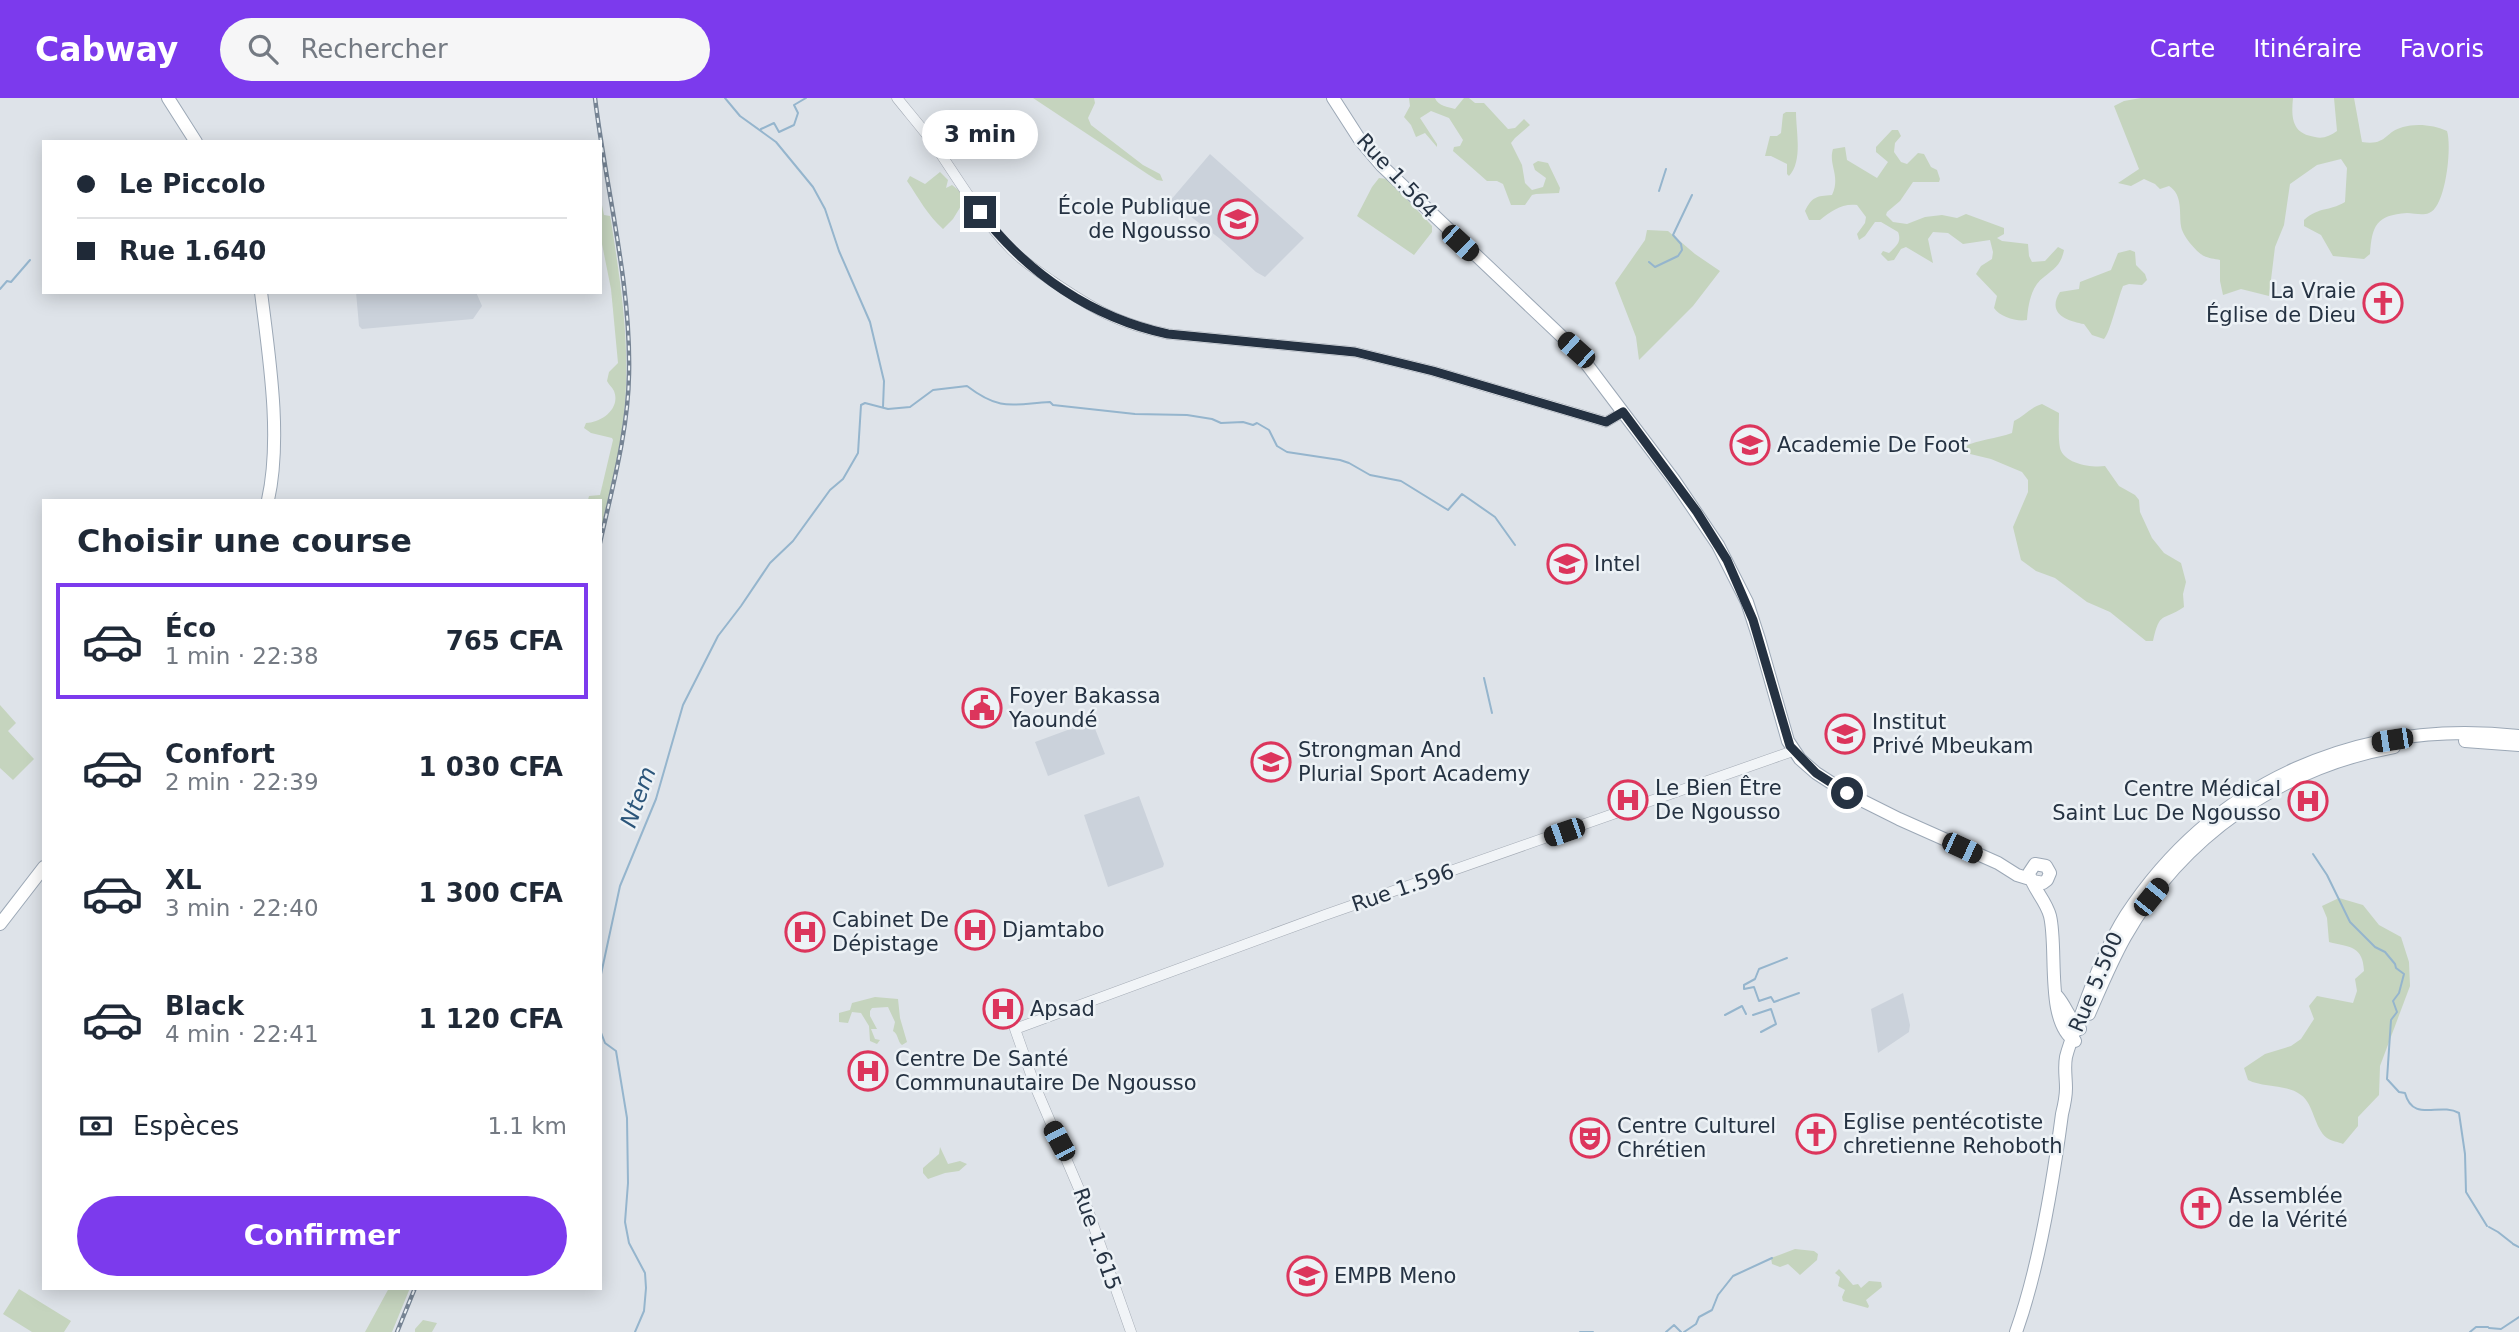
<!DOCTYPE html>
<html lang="fr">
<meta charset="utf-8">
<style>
body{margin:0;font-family:"DejaVu Sans",sans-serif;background:#f6f6f7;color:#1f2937;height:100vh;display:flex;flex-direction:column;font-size:26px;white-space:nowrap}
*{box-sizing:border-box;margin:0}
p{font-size:23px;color:#747a83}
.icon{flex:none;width:38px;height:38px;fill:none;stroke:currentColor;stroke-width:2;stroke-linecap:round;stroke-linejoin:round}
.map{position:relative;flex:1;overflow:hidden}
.sheet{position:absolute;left:42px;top:401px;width:560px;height:791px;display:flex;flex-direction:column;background:#fff;border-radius:0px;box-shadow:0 4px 18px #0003}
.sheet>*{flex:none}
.banner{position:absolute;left:42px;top:42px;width:560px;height:154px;border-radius:0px;box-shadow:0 4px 18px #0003;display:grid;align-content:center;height:154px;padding:0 35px;background:#fff}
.end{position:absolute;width:32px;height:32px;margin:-16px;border:9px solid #253242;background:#fff;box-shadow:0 0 0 4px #fff}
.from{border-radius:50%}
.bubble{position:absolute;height:49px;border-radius:24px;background:#fff;box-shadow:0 4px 18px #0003;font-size:23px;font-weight:700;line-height:49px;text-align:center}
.car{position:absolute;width:21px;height:42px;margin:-21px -10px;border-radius:9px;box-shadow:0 0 5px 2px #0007;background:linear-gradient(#222 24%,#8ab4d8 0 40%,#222 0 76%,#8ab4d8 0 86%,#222 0)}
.banner b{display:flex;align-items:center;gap:24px;height:66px;font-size:26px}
.banner b+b{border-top:2px solid #e0e1e3}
.banner i{width:18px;height:18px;background:#1f2937}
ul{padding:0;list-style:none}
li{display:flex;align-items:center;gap:21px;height:116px;margin:0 14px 10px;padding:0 21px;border:4px solid transparent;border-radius:0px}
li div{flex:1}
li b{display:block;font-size:26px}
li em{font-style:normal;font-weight:700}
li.active{border-color:#7c3aed}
li>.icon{width:63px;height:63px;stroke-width:1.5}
h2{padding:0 35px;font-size:32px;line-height:84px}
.pay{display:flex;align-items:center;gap:18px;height:77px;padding:0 35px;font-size:26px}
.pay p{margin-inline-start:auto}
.primary-button{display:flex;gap:14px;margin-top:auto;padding:14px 35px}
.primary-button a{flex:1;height:80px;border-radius:42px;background:#7c3aed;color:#fff;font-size:28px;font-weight:700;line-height:80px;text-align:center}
header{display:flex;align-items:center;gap:42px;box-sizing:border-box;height:98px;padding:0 35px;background:#7c3aed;color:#fff}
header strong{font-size:33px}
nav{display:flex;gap:38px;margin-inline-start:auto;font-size:24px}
.search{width:490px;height:63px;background:#f6f6f7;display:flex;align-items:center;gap:18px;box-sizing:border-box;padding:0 24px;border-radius:38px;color:#747a83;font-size:26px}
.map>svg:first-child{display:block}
.built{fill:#cbd2db}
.green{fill:#c5d4be}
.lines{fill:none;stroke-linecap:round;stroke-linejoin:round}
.stream{stroke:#95b5cd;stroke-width:2}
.minor-casing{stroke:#a3aab4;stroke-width:11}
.major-casing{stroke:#9ca8b6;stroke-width:14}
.minor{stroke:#f1f4f7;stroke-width:10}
.major{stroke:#fff;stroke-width:12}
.rail-casing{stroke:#768494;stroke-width:4.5}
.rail{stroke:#edf2f6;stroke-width:2;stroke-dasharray:5;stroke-linecap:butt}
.route{stroke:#253242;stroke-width:9}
.labels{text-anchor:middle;stroke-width:5;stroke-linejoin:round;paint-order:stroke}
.street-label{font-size:21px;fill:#253242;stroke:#edf2f6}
.poi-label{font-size:21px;fill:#253242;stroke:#edf2f6;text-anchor:start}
.water-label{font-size:23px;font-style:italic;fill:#2b557a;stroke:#edf2f6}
</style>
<header>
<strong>Cabway</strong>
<div class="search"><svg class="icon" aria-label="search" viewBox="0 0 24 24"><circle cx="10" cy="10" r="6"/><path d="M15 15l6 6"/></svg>Rechercher</div>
<nav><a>Carte</a><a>Itinéraire</a><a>Favoris</a></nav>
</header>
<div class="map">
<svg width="2519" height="1234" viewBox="0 0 2519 1234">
<rect width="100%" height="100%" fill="#dee3e9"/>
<path class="built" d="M 1210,56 L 1304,140 L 1265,179 L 1256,174 L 1219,140 L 1170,103 Z
M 356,194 L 476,194 L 482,208 L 473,221 L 362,231 L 359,228 Z
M 1092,623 L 1105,656 L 1048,678 L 1035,644 Z
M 1139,698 L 1164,766 L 1163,769 L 1108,789 L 1084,717 Z
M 1903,895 L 1910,927 L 1909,934 L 1878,955 L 1871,911 Z"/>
<path class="green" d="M 1033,0 L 1094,0 L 1095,5 L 1088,20 L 1091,27 L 1143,67 L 1160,76 L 1163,83 L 1157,82 L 1149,77 Z
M 1409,0 L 1435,0 C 1438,8 1448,9 1455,11 L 1464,0 L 1469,0 L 1475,5 L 1484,5 L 1508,31 L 1515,30 L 1524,21 L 1530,27 L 1515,40 L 1511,45 L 1522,67 L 1525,85 L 1532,92 L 1543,89 L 1546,80 L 1535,72 L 1533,66 L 1538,63 L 1548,65 L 1560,90 L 1559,95 L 1536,96 L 1532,97 L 1525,107 L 1511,107 L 1503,86 L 1497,83 L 1487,83 L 1453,53 L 1454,49 L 1460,48 L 1463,42 L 1449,20 L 1431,13 L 1420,20 L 1437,46 L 1437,49 L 1425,35 L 1416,39 L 1411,27 L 1404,19 L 1410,8 Z
M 2141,0 L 2293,0 C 2291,20 2292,36 2315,39 C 2323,41 2330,38 2337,33 L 2334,0 L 2354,0 L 2362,44 C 2387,48 2384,34 2403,29 C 2416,25 2435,27 2447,33 C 2452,48 2446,109 2429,115 C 2422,118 2414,115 2407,115 C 2376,117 2372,128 2370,156 L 2364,161 L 2333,158 L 2321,137 L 2304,128 L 2304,122 C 2320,108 2328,114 2345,104 L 2347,70 L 2341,61 L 2317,67 L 2290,86 L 2284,127 L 2275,149 L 2269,198 L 2241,191 L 2223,197 L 2220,183 L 2220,162 C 2215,161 2208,160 2204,158 C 2196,154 2182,137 2181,128 C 2179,114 2183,97 2169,88 L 2160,91 L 2155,86 L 2144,81 L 2131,88 L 2118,85 L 2139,71 L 2114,8 L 2124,3 Z
M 1786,14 L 1796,14 C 1796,33 1803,63 1789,78 L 1787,76 L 1787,66 L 1771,58 L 1765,58 L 1770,38 L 1777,38 L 1781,35 L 1783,16 Z
M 1892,32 L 1898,32 L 1901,38 L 1895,45 L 1894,54 L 1901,64 L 1907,66 L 1918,55 L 1924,56 L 1931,69 L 1937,72 L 1940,81 L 1939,84 L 1913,84 L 1900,103 L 1887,114 L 1886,117 L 1893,124 L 1907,126 L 1925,119 L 1942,117 L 1957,120 L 1966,116 L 2004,130 L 2004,136 L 1997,140 L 2002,143 L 2028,146 L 2029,158 L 2032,164 L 2045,163 L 2058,149 L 2064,152 C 2061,167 2055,170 2044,179 C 2031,188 2028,207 2027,222 C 2017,224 2000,219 1994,210 L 1997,198 L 1976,176 L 1981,168 L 1992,161 L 1993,154 L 1990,142 L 1963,146 L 1948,135 L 1933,134 L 1928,141 L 1933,165 L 1906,149 L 1901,151 L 1894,162 L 1888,163 L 1881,156 L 1883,153 L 1889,155 C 1896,148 1902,144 1898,134 L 1881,124 L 1875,124 L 1865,138 L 1859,142 L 1857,136 L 1865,125 L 1866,119 L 1857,107 C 1842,105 1831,113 1820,122 L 1809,122 L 1805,113 C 1812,99 1816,98 1832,97 C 1841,78 1828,67 1833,51 L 1845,49 L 1847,62 L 1877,80 L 1888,64 L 1876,54 L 1876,49 Z
M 940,74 L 948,82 L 946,90 L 952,87 L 961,94 L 964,103 L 953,121 L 943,131 C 928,118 918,99 907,83 L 910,78 L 925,86 Z
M 1379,80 L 1388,81 L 1432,128 L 1432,134 L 1414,157 L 1357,118 L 1372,89 Z
M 600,97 L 604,117 L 610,118 L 611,123 C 621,187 631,250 624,315 C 620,355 609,396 600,436 L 600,402 L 588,402 L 589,398 L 600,397 L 613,342 L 612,340 L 591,335 L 584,330 L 586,325 C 601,325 621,311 614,293 C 612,289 609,287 607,283 L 609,274 L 618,265 L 611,191 L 600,136 Z
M 1647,132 L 1668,133 L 1695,156 L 1720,173 L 1693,208 L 1639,262 L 1636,239 L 1615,185 L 1645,142 Z
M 2130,152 L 2135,154 L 2136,167 L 2145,176 L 2147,182 L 2142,187 L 2129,186 L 2123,188 C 2118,200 2110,235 2104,241 L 2092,237 L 2084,226 C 2068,223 2046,216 2060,194 L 2079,191 L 2080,184 L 2111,172 L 2118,155 Z
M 2042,306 L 2059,315 C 2059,326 2058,339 2060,350 C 2064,366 2092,370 2105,368 L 2119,388 L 2135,397 L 2139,402 L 2140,414 L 2152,440 L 2164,455 L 2181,465 L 2186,484 L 2183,496 L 2184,509 C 2162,524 2160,512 2153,543 L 2146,543 L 2110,514 L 2087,504 L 2055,480 L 2036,473 L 2021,462 L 2013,429 L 2028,394 L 2028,382 L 2022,374 L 1991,361 L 1966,355 L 1964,349 C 1979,341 1996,341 2012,335 L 2014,323 C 2024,318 2031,309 2042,306 Z
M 0,607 L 16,625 L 8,633 L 34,661 L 13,682 L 0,670 Z
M 2339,800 L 2363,807 L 2379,827 L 2401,839 L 2409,864 L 2410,888 L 2380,968 L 2379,997 L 2358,1019 L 2358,1028 L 2343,1046 C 2339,1044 2331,1043 2327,1040 C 2314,1030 2314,1006 2301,997 C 2287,986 2264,990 2248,982 L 2244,970 L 2265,956 L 2291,948 L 2301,941 L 2314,921 L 2309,908 L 2317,898 L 2353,905 L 2357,893 L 2355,881 L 2364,873 C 2363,848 2350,849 2329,844 L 2327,820 L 2322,808 Z
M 875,899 L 898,901 L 900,920 L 907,944 L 902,947 C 897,943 899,937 893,933 L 895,924 L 888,909 L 872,910 L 870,913 L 870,918 L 877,931 L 871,931 L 875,941 L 880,942 L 877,946 L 870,943 L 869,928 L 861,915 L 852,914 L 848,925 L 839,924 L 839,915 L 850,912 L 852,905 Z
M 940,1049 L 948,1066 L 960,1063 L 967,1066 L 959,1073 L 945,1075 L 928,1081 L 923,1075 L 923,1070 L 939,1056 Z
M 1795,1151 L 1814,1153 L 1818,1156 L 1817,1162 L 1800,1177 L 1788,1166 L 1780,1169 L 1772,1166 L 1771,1160 Z
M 1839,1171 L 1853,1187 L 1858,1186 L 1861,1190 L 1869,1183 L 1881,1184 L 1882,1189 L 1866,1202 L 1869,1208 L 1868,1210 L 1843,1203 L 1842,1199 L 1845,1192 L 1838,1188 L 1840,1179 L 1835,1175 Z
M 389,1190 L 410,1190 L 392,1234 L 365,1234 Z
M 19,1191 L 71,1223 L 64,1234 L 32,1234 L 3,1216 Z
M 423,1222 L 437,1225 L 432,1234 L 415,1234 L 415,1231 Z"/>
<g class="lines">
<path class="stream" d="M 725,0 L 740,18 L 776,44 L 813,89 L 825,111 L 839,153 L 870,224 L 884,283 L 883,309
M 761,31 L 774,25 L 779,34 L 794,27 L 798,15 L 794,7 L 806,0
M 1659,93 L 1666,71
M 1649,164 L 1655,169 L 1678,158 L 1682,152 L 1681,146 L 1673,137 L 1692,97
M 0,191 L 7,183 L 11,184 L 30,162
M 1484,580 L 1492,615
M 2313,756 L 2327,777 L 2350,824 L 2375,849 L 2385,854 L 2395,866 L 2396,870 L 2404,876 L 2399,895 L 2393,903 L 2397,914 L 2391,922 L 2387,981 L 2399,994 L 2405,995 C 2413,1025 2439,1004 2459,1015 L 2465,1056 L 2466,1094 L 2487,1128
M 1787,860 L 1759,871 L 1755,881 L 1744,887 L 1744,891 L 1754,889 L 1759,903 L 1771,899 L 1774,904 L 1799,895
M 600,881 L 620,788 L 656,701 L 683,607 L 718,538 L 741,508 L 770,465 L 793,443 L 830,392 L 843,381 L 858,355 L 861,307 L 865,305 L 888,311 L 910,309 L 933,292 L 967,288 C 1001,314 1013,306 1050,304 L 1053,307 L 1135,316 L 1187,317 L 1212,321 L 1221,325 L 1243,324 L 1253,327 L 1257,325 L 1269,332 L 1277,348 L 1287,354 L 1340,362 L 1349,365 L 1370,377 L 1401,383 L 1448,412 L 1462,396 L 1495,419 L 1515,447
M 1725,917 L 1742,908 L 1746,916
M 1753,917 L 1771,911 L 1776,926 L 1761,934
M 600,932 L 605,945 L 616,953 L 627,1020 L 628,1085 L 625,1124 L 629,1145 L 645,1175 L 646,1190 L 644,1213 L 635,1234
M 2489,1129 L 2498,1134 L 2512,1145
M 2513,1146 L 2519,1149
M 2489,1230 L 2501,1231 L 2519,1219
M 1580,1234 L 1593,1234
M 1666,1234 L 1674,1227 L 1681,1234
M 1684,1234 L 1696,1226 L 1699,1219 L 1712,1212 L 1718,1197 L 1733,1178 L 1772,1160
M 2470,1234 L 2476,1229 L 2488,1229"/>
<g class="minor-casing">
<path id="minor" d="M 897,0 C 909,15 922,30 934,46 C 958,81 980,119 1010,150 C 1022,163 1038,173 1052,183 C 1093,211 1119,226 1168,236 L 1355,254 L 1433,273 L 1606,324 L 1623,314
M 1131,1234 L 1088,1112 L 1035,988 L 1015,931 L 1325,817 L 1793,653"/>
</g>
<g class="major-casing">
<path id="major" d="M 168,0 L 196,44
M 1333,0 L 1360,42 L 1382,68 L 1576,252 L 1674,382 L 1718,447 L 1747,504 L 1759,541 L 1788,643 L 1800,661 L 1816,675 L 1847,695 L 1899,721 L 1998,765 L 2017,777 L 2030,781
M 261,194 C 269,259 282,339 268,402
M 2465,643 L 2519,647
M 2033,783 L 2043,785 L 2047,782 L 2050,775 L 2046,768 L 2035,766 L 2029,775 C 2032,790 2046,802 2050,818 C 2058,851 2045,924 2075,943
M 0,826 L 44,769
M 2057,898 C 2066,908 2070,923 2080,931
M 2089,916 C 2100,891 2111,864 2125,839 C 2182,738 2281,670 2394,649
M 2016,1234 C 2039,1170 2053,1084 2062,1016 C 2064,1008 2066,999 2066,990 C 2066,979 2064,970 2066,959 C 2070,943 2077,928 2082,914 C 2094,880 2107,847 2126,817 C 2214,683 2360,620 2519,638"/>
</g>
<use href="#minor" class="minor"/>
<use href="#major" class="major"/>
<g class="rail-casing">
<path id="rail" d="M 595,0 C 606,92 631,184 629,276 C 628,334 612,390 600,445
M 397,1234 L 415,1190"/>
</g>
<use href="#rail" class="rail"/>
</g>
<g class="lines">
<path class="route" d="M 980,114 C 1027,175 1092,220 1168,236 L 1355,254 L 1433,273 L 1606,324 L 1623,314 L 1697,414 L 1727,462 L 1753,522 L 1790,648 L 1816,675 L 1847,695"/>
</g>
<defs>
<g id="school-ring" transform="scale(2.0125)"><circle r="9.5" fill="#edf2f6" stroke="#dc355c" stroke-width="1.5"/><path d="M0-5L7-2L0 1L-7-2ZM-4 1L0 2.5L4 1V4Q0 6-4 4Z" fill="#dc355c"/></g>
<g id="church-ring" transform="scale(2.0125)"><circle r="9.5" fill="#edf2f6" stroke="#dc355c" stroke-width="1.5"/><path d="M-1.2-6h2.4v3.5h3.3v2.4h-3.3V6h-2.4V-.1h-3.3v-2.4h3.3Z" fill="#dc355c"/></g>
<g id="university-ring" transform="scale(2.0125)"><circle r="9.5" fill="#edf2f6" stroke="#dc355c" stroke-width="1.5"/><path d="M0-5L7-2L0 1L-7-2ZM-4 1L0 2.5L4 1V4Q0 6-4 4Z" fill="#dc355c"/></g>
<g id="civic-ring" transform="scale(2.0125)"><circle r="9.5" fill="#edf2f6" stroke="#dc355c" stroke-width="1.5"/><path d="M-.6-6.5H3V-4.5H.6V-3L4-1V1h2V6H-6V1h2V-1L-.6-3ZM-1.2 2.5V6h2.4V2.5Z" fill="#dc355c"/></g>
<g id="hospital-ring" transform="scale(2.0125)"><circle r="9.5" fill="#edf2f6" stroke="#dc355c" stroke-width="1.5"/><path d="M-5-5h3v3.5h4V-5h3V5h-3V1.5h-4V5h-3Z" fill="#dc355c"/></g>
<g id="theatre-ring" transform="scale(2.0125)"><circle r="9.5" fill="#edf2f6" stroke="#dc355c" stroke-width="1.5"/><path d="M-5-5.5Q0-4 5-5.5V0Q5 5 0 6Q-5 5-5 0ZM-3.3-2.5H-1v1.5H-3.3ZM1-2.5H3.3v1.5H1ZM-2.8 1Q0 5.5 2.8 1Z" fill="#dc355c"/></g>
</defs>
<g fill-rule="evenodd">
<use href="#school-ring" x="1238" y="121"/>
<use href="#church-ring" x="2383" y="205"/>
<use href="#university-ring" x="1750" y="347"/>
<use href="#university-ring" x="1567" y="466"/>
<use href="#civic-ring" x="982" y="610"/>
<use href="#school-ring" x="1845" y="636"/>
<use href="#university-ring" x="1271" y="664"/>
<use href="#hospital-ring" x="1628" y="702"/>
<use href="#hospital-ring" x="2308" y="703"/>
<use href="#hospital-ring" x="975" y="832"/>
<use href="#hospital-ring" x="805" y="834"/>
<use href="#hospital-ring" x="1003" y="911"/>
<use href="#hospital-ring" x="868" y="973"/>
<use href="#church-ring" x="1816" y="1036"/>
<use href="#theatre-ring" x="1590" y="1040"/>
<use href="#church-ring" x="2201" y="1110"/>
<use href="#school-ring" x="1307" y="1178"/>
</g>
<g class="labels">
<g class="street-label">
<text transform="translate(1397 78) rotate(47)" y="7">Rue 1.564</text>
<text transform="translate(1403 790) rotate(-19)" y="7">Rue 1.596</text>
<text transform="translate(2096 884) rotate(-67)" y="7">Rue 5.500</text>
<text transform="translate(1097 1141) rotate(71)" y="7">Rue 1.615</text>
</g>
<g class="poi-label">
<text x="1211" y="116" text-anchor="end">École Publique<tspan x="1211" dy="24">de Ngousso</tspan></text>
<text x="2356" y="200" text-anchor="end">La Vraie<tspan x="2356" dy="24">Église de Dieu</tspan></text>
<text x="1777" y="354">Academie De Foot</text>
<text x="1594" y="473">Intel</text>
<text x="1009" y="605">Foyer Bakassa<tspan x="1009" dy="24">Yaoundé</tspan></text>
<text x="1872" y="631">Institut<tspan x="1872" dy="24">Privé Mbeukam</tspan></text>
<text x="1298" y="659">Strongman And<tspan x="1298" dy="24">Plurial Sport Academy</tspan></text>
<text x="1655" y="697">Le Bien Être<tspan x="1655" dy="24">De Ngousso</tspan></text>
<text x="2281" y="698" text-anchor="end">Centre Médical<tspan x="2281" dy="24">Saint Luc De Ngousso</tspan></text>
<text x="832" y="829">Cabinet De<tspan x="832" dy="24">Dépistage</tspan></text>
<text x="1002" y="839">Djamtabo</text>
<text x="1030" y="918">Apsad</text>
<text x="895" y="968">Centre De Santé<tspan x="895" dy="24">Communautaire De Ngousso</tspan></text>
<text x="1843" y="1031">Eglise pentécotiste<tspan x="1843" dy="24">chretienne Rehoboth</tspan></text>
<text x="1617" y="1035">Centre Culturel<tspan x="1617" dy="24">Chrétien</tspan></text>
<text x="2228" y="1105">Assemblée<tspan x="2228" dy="24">de la Vérité</tspan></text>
<text x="1334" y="1185">EMPB Meno</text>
</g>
<g class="water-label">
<text transform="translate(638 699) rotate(-70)" y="8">Ntem</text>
</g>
</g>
</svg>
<i class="end from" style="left:1847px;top:695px"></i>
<i class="end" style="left:980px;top:114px"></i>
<div class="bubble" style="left:922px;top:12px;width:116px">3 min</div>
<i class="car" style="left:1460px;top:145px;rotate:133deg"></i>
<i class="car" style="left:1576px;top:252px;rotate:312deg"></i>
<i class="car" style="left:2392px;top:642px;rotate:261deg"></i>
<i class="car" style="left:1564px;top:734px;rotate:251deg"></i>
<i class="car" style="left:1962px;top:750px;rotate:115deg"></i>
<i class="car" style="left:2151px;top:799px;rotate:39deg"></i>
<i class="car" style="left:1059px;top:1043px;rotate:332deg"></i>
<div class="banner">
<b><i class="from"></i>Le Piccolo</b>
<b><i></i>Rue 1.640</b>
</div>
<section class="sheet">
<h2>Choisir une course</h2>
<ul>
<li class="active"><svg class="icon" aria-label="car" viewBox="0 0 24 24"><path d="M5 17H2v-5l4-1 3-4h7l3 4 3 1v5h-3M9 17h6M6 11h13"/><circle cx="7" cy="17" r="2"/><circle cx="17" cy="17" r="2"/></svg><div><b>Éco</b><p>1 min · 22:38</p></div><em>765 CFA</em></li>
<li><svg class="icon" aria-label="car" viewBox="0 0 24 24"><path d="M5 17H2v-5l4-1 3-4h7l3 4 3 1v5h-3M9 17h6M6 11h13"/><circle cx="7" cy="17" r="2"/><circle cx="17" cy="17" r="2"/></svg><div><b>Confort</b><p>2 min · 22:39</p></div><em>1 030 CFA</em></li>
<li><svg class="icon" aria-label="car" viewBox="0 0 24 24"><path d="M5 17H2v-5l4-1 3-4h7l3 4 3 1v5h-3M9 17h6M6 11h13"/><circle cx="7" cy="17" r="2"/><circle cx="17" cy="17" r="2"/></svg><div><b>XL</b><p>3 min · 22:40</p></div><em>1 300 CFA</em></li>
<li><svg class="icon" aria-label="car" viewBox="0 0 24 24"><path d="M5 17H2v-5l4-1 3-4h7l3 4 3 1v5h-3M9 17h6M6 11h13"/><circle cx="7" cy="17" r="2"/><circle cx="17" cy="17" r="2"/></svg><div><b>Black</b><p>4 min · 22:41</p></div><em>1 120 CFA</em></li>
</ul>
<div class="pay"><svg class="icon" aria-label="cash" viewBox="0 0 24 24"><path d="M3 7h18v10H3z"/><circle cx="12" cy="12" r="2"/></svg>Espèces<p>1.1 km</p></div>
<div class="primary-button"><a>Confirmer</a></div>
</section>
</div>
